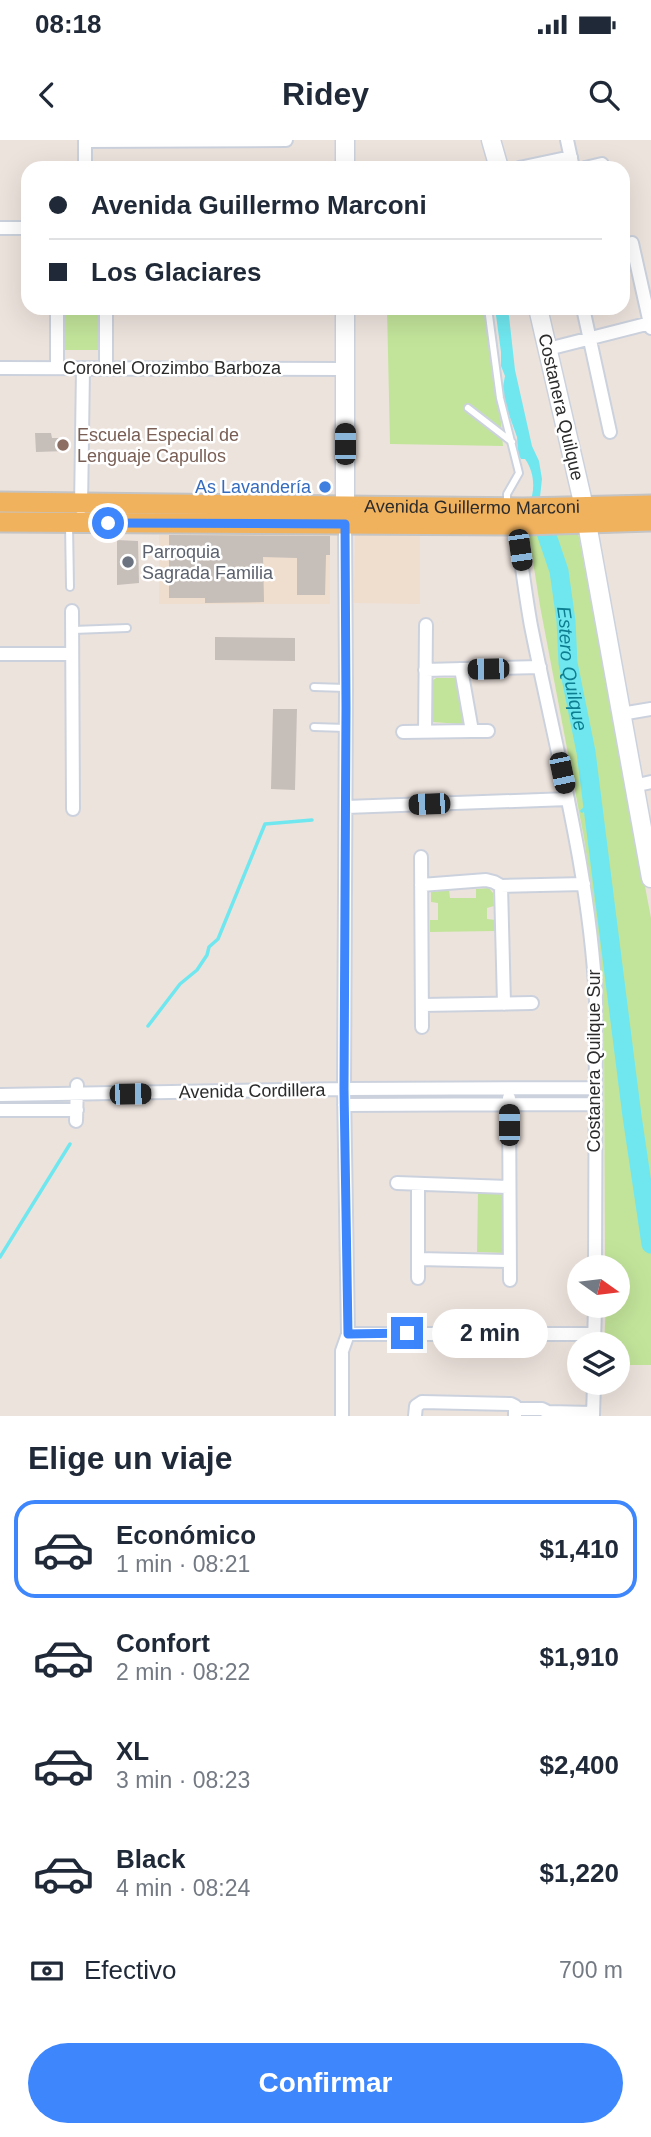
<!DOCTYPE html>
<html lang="es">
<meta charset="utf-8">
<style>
body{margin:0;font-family:Arial,sans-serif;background:#f6f6f7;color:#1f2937;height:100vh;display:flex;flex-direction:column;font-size:26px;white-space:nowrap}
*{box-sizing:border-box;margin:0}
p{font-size:23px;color:#747a83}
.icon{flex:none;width:38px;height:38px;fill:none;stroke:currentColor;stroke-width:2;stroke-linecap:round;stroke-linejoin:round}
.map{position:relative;height:1276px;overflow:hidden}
.drawer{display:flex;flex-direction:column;background:#fff;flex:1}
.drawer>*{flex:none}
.top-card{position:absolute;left:21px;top:21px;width:609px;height:154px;border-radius:21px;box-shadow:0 7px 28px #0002;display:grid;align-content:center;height:154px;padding:0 28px;background:#fff}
.needle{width:46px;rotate:104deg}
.controls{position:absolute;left:567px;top:1115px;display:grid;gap:14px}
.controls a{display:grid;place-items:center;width:63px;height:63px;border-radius:50%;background:#fff;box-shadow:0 7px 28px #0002;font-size:35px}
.end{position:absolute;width:32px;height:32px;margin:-16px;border:9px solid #3d86fb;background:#fff;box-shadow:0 0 0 4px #fff}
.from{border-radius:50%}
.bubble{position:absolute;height:49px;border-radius:24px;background:#fff;box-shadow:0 7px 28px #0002;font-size:23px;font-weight:600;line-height:49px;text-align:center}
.car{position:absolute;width:21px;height:42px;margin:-21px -10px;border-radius:9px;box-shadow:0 0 5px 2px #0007;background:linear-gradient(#222 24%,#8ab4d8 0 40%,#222 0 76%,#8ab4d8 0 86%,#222 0)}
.top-card b{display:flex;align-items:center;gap:24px;height:66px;font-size:26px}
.top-card b+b{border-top:2px solid #e0e1e3}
.top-card i{width:18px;height:18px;background:#1f2937}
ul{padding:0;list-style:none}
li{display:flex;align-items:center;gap:21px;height:98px;margin:0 14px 10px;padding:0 14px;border:4px solid transparent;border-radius:21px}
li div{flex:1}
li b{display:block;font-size:26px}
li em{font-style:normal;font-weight:600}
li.current{border-color:#3d86fb}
li>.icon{width:63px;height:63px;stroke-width:1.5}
h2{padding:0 28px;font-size:32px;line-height:84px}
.pay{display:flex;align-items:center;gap:18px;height:77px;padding:0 28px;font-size:26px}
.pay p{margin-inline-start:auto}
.primary-button{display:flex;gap:14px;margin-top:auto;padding:14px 28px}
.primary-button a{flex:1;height:80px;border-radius:42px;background:#3d86fb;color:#fff;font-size:28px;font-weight:600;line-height:80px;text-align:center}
.status{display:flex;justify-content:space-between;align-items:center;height:49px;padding:0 35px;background:#fff;direction:ltr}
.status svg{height:19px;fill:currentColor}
header{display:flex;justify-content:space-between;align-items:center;height:91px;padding:0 28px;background:#fff;font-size:32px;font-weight:600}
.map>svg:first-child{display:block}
.education{fill:#efddcd}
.green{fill:#c2e49a}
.water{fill:#70e7ef}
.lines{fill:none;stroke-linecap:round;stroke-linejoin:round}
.stream{stroke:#70e7ef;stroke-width:3.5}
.river{stroke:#70e7ef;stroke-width:19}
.building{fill:#c6beb9}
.lane-casing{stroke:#ccd2dd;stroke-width:10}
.street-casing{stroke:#ccd2dd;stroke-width:16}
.secondary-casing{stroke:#ccd2dd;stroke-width:21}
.primary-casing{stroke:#c4c4c4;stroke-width:23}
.lane{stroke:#fff;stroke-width:6}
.street{stroke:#fff;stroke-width:12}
.secondary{stroke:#fff;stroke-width:18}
.primary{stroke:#f1b25e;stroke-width:19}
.route{stroke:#3d86fb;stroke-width:9}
.education-dot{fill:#8d6e63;stroke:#fff;stroke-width:2.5}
.shop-dot{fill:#3f7fe0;stroke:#fff;stroke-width:2.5}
.worship-dot{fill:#6b7280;stroke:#fff;stroke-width:2.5}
.labels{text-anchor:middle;stroke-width:5;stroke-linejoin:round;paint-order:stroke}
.street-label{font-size:18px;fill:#2b2b2b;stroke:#fff}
.education-label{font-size:18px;fill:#785e54;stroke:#fff;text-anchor:start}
.shop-label{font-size:18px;fill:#366cbe;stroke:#fff;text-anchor:end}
.worship-label{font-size:18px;fill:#5b616d;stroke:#fff;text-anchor:start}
.water-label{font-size:19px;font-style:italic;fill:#0d7d90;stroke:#fff}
</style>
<div class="status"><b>08:18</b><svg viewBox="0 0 49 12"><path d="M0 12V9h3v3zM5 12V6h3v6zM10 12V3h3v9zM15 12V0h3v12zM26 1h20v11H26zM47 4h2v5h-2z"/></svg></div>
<header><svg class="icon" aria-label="back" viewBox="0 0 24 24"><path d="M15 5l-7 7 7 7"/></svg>Ridey<svg class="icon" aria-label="search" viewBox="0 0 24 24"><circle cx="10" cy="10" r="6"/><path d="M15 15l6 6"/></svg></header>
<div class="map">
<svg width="651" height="1276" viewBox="0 0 651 1276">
<rect width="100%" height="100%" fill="#ede3dd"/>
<path class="education" d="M 159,395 L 330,395 L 330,464 L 159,464 Z
M 355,395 L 420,395 L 420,464 L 354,463 Z"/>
<path class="green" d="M 61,168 L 101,168 L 101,210 L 61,210 Z
M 387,168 L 484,168 L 500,272 L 503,306 L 390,304 Z
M 578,392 L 651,778 L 651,1225 L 618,1225 L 618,1204 L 604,1204 L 606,1166 L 618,1166 L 618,1127 L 605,1127 L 604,892 L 600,809 L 584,698 L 540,466 L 529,396 Z
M 436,538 L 455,538 L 459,543 L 466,581 L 461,584 L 432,582 L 432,541 Z
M 489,748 L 493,753 L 494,766 L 487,768 L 487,779 L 496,780 L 496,791 L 430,792 L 430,780 L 438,780 L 438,763 L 431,762 L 431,751 L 449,750 L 450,758 L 476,758 L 476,749 Z
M 505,1050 L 504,1113 L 477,1112 L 478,1051 Z"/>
<path class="water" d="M 495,168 L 506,168 L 509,176 L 515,230 L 532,306 L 539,321 L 542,339 L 540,357 L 544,364 L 529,364 C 536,350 534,331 525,319 L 521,319 L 518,314 L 517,297 L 503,258 L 502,252 L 505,236 L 501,226 L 501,212 Z"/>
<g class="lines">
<path class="stream" d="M 582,671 L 592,662
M 148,886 L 180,844 L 197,830 L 207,815 L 209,807 L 218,799 L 265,684 L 312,680
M 0,1117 L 70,1004"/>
<path class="river" id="s1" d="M 538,369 L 559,431 L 566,481 L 568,523 L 586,612 L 632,976 L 651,1104"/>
</g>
<path class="building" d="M 35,293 L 51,293 L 52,298 L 67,298 L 67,311 L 36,312 Z
M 169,395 L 330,396 L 330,415 L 326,415 L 325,455 L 297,455 L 297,418 L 263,417 L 264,462 L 205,463 L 205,458 L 169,458 Z
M 117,400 L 138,401 L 139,443 L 117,445 Z
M 215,497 L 295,498 L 295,521 L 215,520 Z
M 273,569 L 297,569 L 295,650 L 271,649 Z"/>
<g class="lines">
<g class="lane-casing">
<path id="lane" d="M 488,168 L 500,258 L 519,333 L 507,354 L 507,366
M 468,268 L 512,302
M 69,384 L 70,447
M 73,490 L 127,488
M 314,547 L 346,548
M 314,587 L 346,588"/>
</g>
<g class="street-casing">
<path id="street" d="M 567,0 L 573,28
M 85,1 L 286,0
M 85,28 L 85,0
M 519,28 L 571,17
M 585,28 L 602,24 L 603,28
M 0,88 L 28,88
M 632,103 L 651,188
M 583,168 L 610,292
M 548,209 L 650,183
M 0,228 L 345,229
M 57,228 L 57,168
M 106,228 L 106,168
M 81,368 L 83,228
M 516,385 C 521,419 525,453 531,486 C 556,611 590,734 596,861 L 595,1127
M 72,471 L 73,669
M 0,514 L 72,514
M 425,530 L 540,527
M 621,574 L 651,569
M 472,591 L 488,591
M 403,592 L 472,591 L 461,529
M 425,592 L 426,485
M 633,646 L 651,642
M 346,667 L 568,659
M 421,717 L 422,887
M 421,745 L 486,740 L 494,742 L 501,746
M 504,864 L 501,746 L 584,744
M 422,865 L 532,863
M 0,955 L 344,949 L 595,948
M 509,958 L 510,1140
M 344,965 L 595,964
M 0,970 L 77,970
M 76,981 L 77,945
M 397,1043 L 508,1047
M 418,1119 L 508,1121
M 418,1138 L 418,1044
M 348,1194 L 594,1194
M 594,1204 L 595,1166
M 515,1269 L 542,1269 L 548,1272 L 593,1273
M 342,1276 L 342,1211 L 348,1194 L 344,949 L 346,548 L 345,384
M 415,1276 L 416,1266 L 422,1262 L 511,1264 L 515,1266 L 515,1276
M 593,1276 L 594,1242"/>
</g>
<g class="secondary-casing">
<path id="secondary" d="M 491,0 L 499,28
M 345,28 L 345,0
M 538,168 L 584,367 L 651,738
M 345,378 L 345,168"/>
</g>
<g class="primary-casing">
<g id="primary">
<path id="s2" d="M 0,362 L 523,368 L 651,365"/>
<path d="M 0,382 L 525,385 L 651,381"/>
</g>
</g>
<use href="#lane" class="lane"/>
<use href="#street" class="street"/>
<use href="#secondary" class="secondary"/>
<use href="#primary" class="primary"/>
</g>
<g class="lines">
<path class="route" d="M 108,383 L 345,384 L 346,568 L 344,949 L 348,1194 L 407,1193"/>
</g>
<circle class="education-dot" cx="63" cy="305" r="7"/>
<circle class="shop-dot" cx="325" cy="347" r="7"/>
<circle class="worship-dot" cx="128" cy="422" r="7"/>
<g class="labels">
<g class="street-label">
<text x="172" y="234">Coronel Orozimbo Barboza</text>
<text transform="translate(561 267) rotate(77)" y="6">Costanera Quilque</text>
<text dy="6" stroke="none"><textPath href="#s2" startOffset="472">Avenida Guillermo Marconi</textPath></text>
<text transform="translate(594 921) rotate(-90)" y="6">Costanera Quilque Sur</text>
<text transform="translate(252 951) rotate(-1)" y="6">Avenida Cordillera</text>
</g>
<g class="education-label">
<text x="77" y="301">Escuela Especial de<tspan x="77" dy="21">Lenguaje Capullos</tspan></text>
</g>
<g class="shop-label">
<text x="311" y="353">As Lavandería</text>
</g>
<g class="worship-label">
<text x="142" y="418">Parroquia<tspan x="142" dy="21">Sagrada Familia</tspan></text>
</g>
<g class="water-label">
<text dy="7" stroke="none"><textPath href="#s1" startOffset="164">Estero Quilque</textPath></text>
</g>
</g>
</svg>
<div class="controls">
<a><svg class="needle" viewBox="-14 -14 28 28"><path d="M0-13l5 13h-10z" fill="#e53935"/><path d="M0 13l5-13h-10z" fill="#747a83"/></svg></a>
<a><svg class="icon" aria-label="layers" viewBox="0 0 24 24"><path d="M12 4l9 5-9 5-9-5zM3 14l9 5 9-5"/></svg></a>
</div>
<i class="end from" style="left:108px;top:383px"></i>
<i class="end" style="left:407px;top:1193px"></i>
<div class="bubble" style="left:432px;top:1169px;width:116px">2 min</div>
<i class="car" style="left:345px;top:304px;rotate:0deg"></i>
<i class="car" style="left:520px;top:410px;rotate:172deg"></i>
<i class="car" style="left:488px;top:529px;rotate:269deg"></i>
<i class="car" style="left:562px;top:633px;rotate:168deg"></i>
<i class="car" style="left:429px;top:664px;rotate:268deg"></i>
<i class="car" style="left:130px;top:954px;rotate:89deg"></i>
<i class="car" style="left:509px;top:985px;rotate:0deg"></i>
<div class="top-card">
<b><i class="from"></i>Avenida Guillermo Marconi</b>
<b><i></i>Los Glaciares</b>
</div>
</div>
<section class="drawer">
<h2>Elige un viaje</h2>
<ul>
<li class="current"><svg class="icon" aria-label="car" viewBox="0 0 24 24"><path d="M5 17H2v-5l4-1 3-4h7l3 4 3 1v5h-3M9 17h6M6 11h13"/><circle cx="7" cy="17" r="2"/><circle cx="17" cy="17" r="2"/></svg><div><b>Económico</b><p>1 min · 08:21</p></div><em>$1,410</em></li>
<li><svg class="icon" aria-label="car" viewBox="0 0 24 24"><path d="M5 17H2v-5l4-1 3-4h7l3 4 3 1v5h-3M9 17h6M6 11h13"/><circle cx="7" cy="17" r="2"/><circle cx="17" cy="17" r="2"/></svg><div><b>Confort</b><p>2 min · 08:22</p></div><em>$1,910</em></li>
<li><svg class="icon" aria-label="car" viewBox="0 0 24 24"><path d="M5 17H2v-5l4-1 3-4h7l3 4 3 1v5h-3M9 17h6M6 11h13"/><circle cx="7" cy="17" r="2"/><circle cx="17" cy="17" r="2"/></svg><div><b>XL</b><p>3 min · 08:23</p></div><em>$2,400</em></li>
<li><svg class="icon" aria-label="car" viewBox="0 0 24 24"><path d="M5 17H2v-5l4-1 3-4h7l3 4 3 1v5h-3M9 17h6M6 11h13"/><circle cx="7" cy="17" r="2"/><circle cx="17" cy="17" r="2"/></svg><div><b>Black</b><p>4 min · 08:24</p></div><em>$1,220</em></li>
</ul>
<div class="pay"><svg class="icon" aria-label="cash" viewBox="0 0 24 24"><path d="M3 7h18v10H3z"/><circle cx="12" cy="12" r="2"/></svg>Efectivo<p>700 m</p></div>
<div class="primary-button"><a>Confirmar</a></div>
</section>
